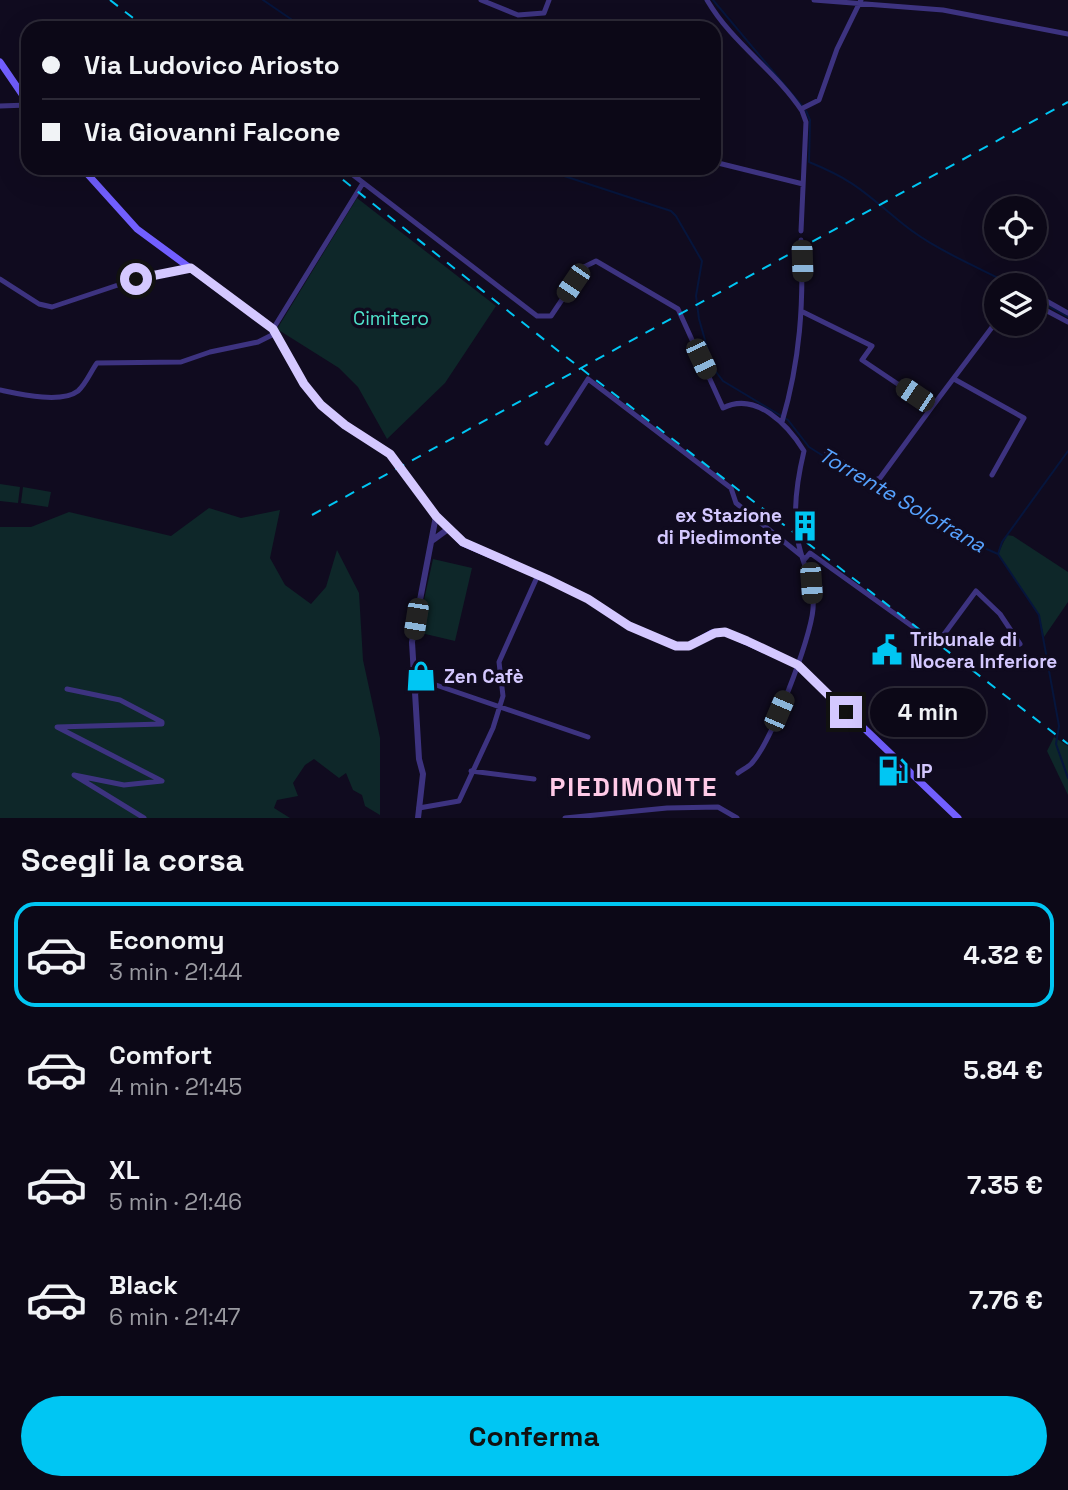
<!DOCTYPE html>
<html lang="it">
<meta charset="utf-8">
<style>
body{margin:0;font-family:"Space Grotesk",sans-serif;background:#151120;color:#f1f3f6;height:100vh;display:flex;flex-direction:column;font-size:26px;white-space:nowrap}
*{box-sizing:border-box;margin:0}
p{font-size:23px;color:#9a9aa1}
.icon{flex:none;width:38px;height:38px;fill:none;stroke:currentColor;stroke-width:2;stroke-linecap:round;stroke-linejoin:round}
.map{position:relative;height:818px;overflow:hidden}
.sheet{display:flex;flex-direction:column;background:#0c0817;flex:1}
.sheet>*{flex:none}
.hud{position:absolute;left:21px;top:21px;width:700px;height:154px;border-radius:21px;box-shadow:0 7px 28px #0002,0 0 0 2px #2c2936;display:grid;align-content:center;height:154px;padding:0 21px;background:#0c0817}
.tools{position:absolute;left:984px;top:196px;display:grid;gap:14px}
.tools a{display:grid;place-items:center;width:63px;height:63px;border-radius:50%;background:#0c0817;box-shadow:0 7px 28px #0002,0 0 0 2px #2c2936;font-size:35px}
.end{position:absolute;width:32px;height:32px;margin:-16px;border:9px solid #d4c8ff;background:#111;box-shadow:0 0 0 4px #111}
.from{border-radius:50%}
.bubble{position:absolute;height:49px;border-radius:24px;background:#0c0817;box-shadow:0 7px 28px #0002,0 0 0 2px #2c2936;font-size:23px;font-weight:800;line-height:49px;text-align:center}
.car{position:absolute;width:21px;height:42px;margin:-21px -10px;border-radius:9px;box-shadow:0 0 5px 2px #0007;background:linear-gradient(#222 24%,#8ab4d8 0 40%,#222 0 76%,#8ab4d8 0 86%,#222 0)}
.hud b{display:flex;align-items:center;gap:24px;height:66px;font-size:26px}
.hud b+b{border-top:2px solid #2c2936}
.hud i{width:18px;height:18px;background:#f1f3f6}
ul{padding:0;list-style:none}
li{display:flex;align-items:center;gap:21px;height:105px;margin:0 14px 10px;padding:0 7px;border:4px solid transparent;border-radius:21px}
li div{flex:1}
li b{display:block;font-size:26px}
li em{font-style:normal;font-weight:800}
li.selected{border-color:#00c6f3}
li>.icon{width:63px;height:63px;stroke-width:1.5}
h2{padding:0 21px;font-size:32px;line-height:84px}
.button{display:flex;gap:14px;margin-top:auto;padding:14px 21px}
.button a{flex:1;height:80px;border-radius:42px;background:#00c6f3;color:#111;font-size:28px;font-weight:800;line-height:80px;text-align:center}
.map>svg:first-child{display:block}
.green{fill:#0e2729}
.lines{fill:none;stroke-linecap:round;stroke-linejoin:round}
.stream{stroke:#06153c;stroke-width:2}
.minor{stroke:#3d3380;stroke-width:5}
.tertiary{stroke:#3d3380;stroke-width:6}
.secondary{stroke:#725fff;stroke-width:7}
.rail{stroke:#00c6f3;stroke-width:2;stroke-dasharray:10 9;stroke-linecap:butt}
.route{stroke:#d4c8ff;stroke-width:9}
.labels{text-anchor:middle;stroke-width:7;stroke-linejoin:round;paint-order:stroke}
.park-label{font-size:19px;fill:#4fe4cc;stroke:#100b1f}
.poi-label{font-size:19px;font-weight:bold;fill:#d4c8ff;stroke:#100b1f;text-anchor:start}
.water-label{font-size:21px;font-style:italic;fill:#56a2ff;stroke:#100b1f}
.district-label{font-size:26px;font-weight:bold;letter-spacing:2px;fill:#ffcae7;stroke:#100b1f}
</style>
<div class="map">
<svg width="1068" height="818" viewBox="0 0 1068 818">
<rect width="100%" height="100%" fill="#100b1f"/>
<path class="green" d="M 357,198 L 496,306 L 445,383 L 387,439 L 358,387 L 339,368 L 277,329 Z
M 0,484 L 20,487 L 18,503 L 0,501 Z
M 23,487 L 51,492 L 48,507 L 21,503 Z
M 209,508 L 241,518 L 280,510 L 270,558 L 285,585 L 311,604 L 326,587 L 337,550 L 359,593 L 363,660 L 380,738 L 380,815 L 365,806 L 362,795 L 353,790 L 346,773 L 339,778 L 314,759 L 305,765 L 293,783 L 298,796 L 277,800 L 274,808 L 290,818 L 0,818 L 0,527 L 31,527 L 69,512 L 171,536 Z
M 1007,535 L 1013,536 L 1068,572 L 1068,602 L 1044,637 L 1039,615 L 998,554 Z
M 433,559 L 472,568 L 455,641 L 417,632 Z
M 1054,737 L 1068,746 L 1068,795 L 1047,751 Z"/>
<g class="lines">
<path class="stream" d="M 263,0 L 304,28
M 713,0 L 802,106
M 806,111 L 810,120 L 809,162 C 856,181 866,194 903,224 C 935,250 976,266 1012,285
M 550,168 L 558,174 L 671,211 L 676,216 L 702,261 L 696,296 L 699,319 L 713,368 L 723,381 L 788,420 L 809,447 L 868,484 L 959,537 L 998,554
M 1034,298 L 1068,317
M 1068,451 L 1002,542 L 998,554 L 1039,615 L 1059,726 L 1056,744 L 1068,778"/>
<path class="minor" d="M 481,0 L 518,15 L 544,13 L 549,0
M 707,0 C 732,43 775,70 802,111 L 806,122 L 801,231
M 814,0 L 943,10 L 1068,34
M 0,106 L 28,105
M 801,109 L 819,100 L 837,49 L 861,0
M 714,162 L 803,184
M 344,168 L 537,316 L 551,316 L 584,267 L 596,261 L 678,309 L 723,408 C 756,391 788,425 804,451 C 797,480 792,511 798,541 C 802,564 815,584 813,609 C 811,638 771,743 751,764 C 748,767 742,770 738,773
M 0,279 L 39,304 L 52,307 L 136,279 L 191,268
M 1034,294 L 1068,313
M 1034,304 L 1068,322
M 803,312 L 872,346 L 862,360 L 932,407 L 996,322
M 273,329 L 363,183
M 954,379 L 1024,418 L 992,475
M 0,390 C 19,394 61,404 78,391 C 86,384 91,371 97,363 L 181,362 L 210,352 L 258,342 L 276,333
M 782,422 C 800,361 804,303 801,240
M 547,443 L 588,379 L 731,488 L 736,503 L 803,557
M 827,452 L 872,481 L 880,478 L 932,407
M 805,559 L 810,553 L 937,644
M 942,637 L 976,591 L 1000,614 L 1020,644
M 67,689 L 120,700 L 162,722 L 162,724 L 57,727 L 162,781 L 124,785 L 74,775 L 144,818
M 414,692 L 436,685 L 588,737
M 471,771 L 534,779
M 419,808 L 459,801 L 493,728 L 503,696 L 499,662 L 538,575
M 565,818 L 667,808 L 718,807 L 737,818"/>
<path class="tertiary" d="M 433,540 L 448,529
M 418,818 L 423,774 L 419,759 L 412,642 L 436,516"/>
<path class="secondary" d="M 0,62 L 28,103
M 82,168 L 137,229 L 273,329 L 304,384 L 321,405 L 345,425 L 390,454 L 436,516 L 463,543 L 547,579 L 588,599 L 629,626 L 676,646 L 689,646 L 712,633 L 725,632 L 798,665 L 958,818"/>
<path class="rail" d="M 110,0 L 146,28
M 328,168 L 561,353 L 1068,744
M 312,515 L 1068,102"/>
</g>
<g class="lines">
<path class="route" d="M 136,279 L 191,268 L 273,329 L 304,384 L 321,405 L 345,425 L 390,454 L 436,516 L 463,542 L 547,579 L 588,599 L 629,626 L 676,646 L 689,646 L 715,633 L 725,632 L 747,641 L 798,665 L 846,712"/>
</g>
<defs>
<g id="building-bare" transform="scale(2.415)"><path d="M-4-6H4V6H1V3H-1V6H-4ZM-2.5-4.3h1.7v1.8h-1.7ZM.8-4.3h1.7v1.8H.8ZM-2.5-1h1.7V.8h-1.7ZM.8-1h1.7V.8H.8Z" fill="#00c6f3" stroke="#100b1f" stroke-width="2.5" paint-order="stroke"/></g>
<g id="civic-bare" transform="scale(2.415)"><path d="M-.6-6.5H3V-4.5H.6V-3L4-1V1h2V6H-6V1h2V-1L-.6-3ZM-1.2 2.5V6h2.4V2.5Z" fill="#00c6f3" stroke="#100b1f" stroke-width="2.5" paint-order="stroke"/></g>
<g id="shop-bare" transform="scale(2.415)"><path d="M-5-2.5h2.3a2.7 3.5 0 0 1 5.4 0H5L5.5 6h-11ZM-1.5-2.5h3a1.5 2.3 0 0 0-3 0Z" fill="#00c6f3" stroke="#100b1f" stroke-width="2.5" paint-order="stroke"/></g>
<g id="fuel-bare" transform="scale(2.415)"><path d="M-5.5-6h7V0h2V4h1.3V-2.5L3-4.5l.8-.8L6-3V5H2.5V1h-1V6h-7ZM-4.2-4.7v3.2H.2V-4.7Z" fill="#00c6f3" stroke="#100b1f" stroke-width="2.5" paint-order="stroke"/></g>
</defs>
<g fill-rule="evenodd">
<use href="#building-bare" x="805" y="526"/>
<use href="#civic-bare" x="887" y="650"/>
<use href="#shop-bare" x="421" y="676"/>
<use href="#fuel-bare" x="893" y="771"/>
</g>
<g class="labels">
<g class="park-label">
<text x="391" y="325">Cimitero</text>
</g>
<g class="poi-label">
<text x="782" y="522" text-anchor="end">ex Stazione<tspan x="782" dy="22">di Piedimonte</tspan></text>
<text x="910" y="646">Tribunale di<tspan x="910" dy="22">Nocera Inferiore</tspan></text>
<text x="444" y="683">Zen Cafè</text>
<text x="916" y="778">IP</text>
</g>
<g class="water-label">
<text transform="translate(902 500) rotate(30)" y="7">Torrente Solofrana</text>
</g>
<g class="district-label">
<text x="634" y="796">PIEDIMONTE</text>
</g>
</g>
</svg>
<div class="tools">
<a><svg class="icon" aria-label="locate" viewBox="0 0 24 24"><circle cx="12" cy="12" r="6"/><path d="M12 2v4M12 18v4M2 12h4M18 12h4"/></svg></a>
<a><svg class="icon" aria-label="layers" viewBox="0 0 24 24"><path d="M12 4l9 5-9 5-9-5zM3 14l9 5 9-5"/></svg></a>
</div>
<i class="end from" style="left:136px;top:279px"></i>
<i class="end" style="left:846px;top:712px"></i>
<div class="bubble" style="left:870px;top:688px;width:116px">4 min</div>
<i class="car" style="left:802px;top:261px;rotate:178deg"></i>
<i class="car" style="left:573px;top:283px;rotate:214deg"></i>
<i class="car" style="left:701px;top:359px;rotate:155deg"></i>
<i class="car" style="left:915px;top:395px;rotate:304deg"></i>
<i class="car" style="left:811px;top:583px;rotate:176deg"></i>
<i class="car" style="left:416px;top:619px;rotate:189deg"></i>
<i class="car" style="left:779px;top:711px;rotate:23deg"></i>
<div class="hud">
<b><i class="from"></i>Via Ludovico Ariosto</b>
<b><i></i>Via Giovanni Falcone</b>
</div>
</div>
<section class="sheet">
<h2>Scegli la corsa</h2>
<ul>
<li class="selected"><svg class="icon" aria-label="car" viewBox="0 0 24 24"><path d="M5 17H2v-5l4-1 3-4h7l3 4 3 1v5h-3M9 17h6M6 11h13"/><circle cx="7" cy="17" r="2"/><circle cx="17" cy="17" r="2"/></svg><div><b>Economy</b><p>3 min · 21:44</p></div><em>4.32 €</em></li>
<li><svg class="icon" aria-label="car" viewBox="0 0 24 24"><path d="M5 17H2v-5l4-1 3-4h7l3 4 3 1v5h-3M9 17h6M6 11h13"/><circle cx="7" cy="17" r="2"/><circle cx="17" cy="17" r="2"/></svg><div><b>Comfort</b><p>4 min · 21:45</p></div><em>5.84 €</em></li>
<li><svg class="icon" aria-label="car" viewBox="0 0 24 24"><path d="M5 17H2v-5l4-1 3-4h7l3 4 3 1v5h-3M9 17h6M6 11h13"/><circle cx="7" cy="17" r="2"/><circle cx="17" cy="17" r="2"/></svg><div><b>XL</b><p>5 min · 21:46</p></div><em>7.35 €</em></li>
<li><svg class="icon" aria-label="car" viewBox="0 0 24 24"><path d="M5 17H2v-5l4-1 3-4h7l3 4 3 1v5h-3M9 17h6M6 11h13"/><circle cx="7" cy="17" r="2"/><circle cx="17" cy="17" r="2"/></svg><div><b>Black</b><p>6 min · 21:47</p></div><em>7.76 €</em></li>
</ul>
<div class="button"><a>Conferma</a></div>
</section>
